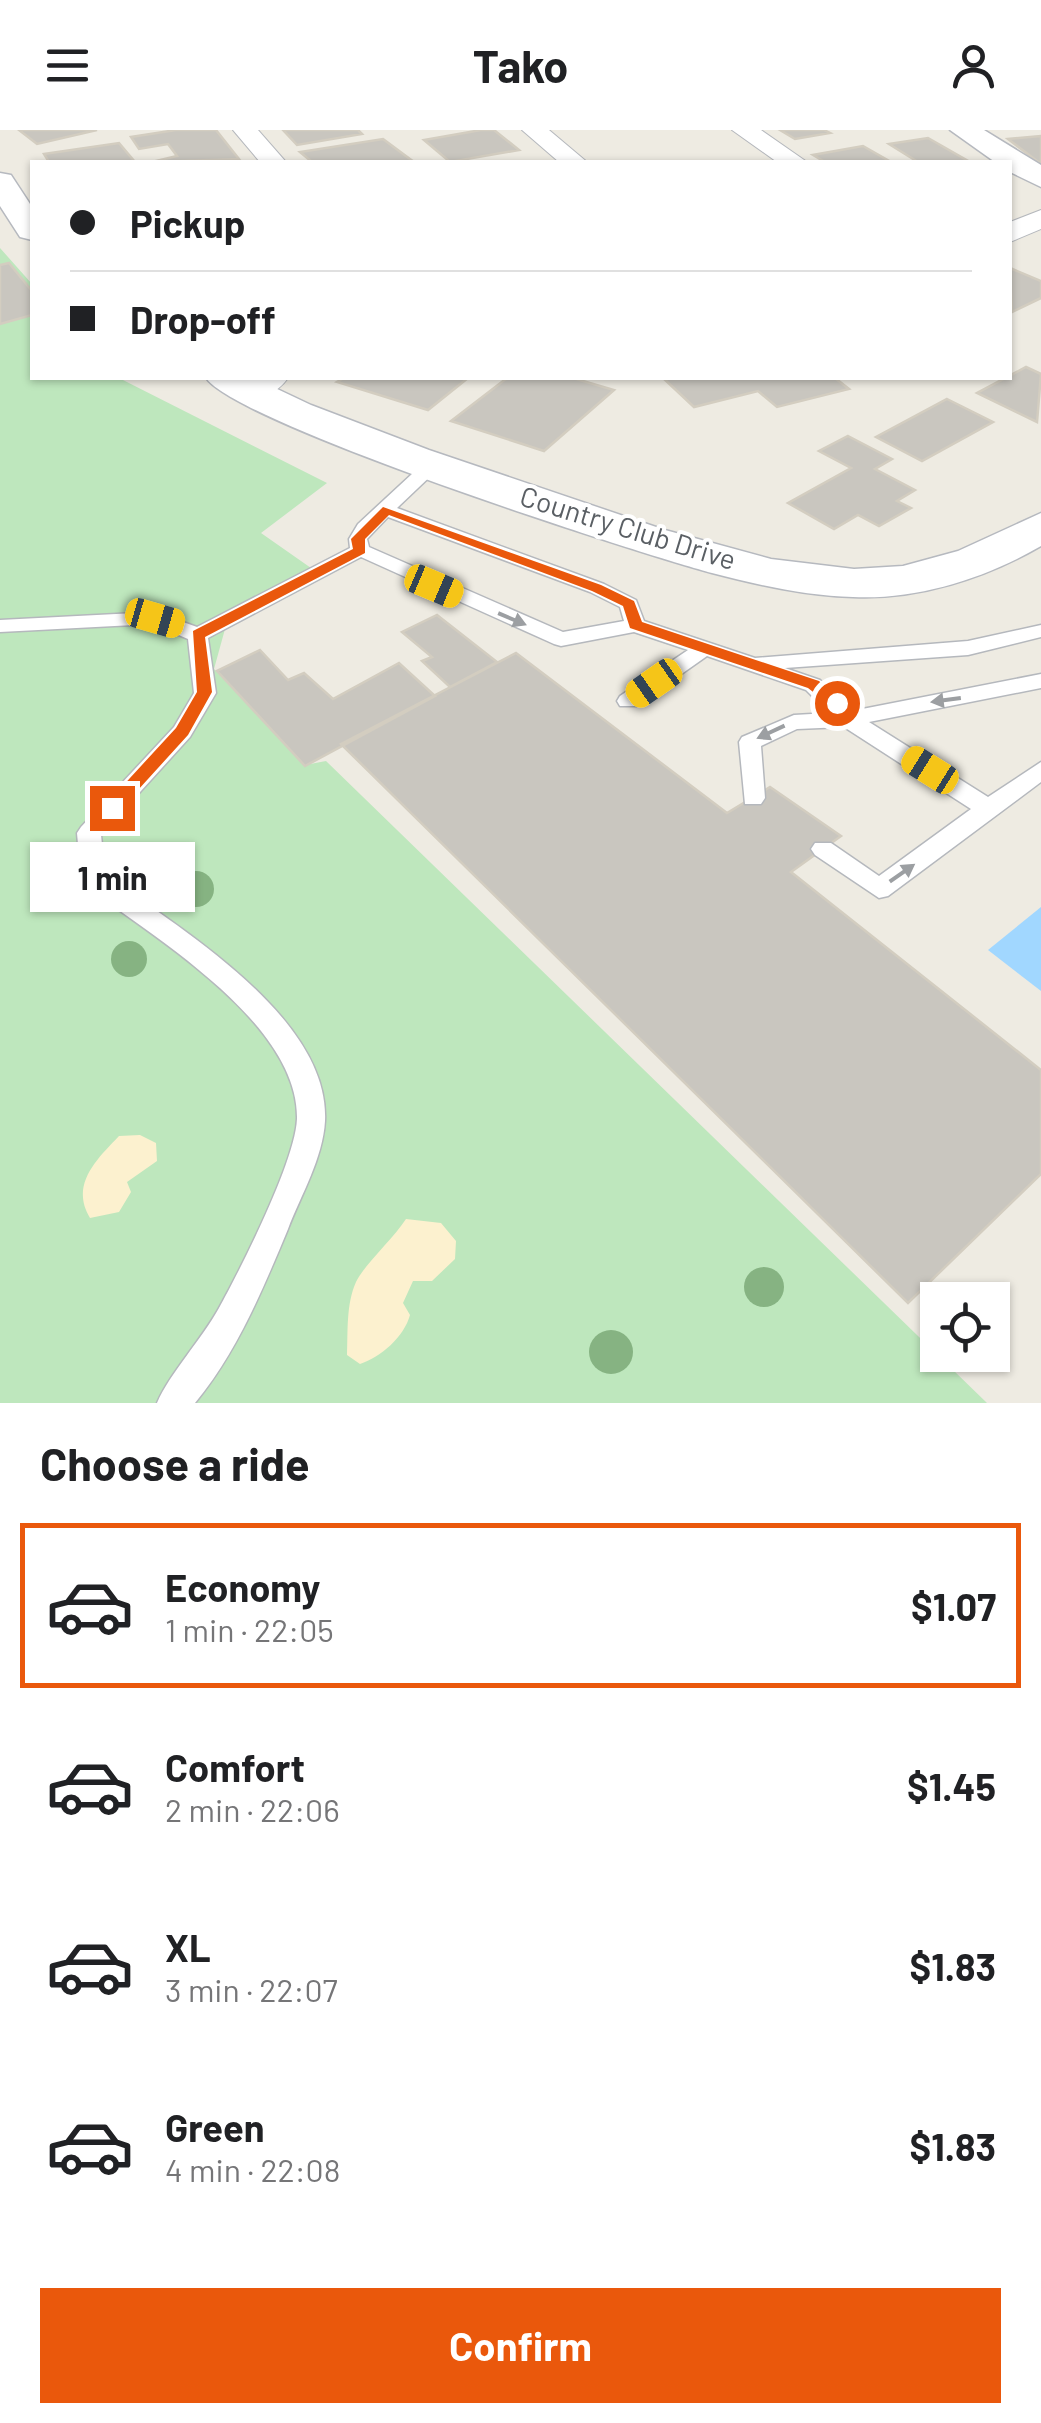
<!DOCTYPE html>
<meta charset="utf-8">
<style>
body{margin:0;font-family:Barlow,sans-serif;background:#f2f2f2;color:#202124;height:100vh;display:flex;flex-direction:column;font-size:38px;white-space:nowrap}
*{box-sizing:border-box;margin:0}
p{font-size:32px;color:#757577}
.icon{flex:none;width:55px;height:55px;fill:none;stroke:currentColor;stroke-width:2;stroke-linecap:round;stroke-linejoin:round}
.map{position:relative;height:1273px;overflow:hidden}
.side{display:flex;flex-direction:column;background:#fff;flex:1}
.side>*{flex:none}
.guide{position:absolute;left:30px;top:30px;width:982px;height:220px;border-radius:0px;box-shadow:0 2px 8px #0004;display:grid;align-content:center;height:220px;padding:0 40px;background:#fff}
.buttons{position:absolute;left:920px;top:1152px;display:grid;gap:20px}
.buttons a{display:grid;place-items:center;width:90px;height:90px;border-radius:0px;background:#fff;box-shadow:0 2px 8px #0004;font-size:50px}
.end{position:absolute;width:45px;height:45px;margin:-22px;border:12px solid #ea580c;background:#fff;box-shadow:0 0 0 5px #fff}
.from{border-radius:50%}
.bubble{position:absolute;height:70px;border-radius:0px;background:#fff;box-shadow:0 2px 8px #0004;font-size:32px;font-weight:700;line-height:70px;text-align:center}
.car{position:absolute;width:30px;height:60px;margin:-30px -15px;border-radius:12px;box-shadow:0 0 8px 2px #0007;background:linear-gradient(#f5c518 24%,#345 0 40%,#f5c518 0 76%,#345 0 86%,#f5c518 0)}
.guide b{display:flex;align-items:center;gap:35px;height:95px;font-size:38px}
.guide b+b{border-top:2px solid #e0e0e0}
.guide i{width:25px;height:25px;background:#202124}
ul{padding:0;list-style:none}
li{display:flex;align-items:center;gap:30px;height:165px;margin:0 20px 15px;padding:0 20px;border:5px solid transparent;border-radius:0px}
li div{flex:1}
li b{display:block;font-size:38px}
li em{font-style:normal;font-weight:700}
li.on{border-color:#ea580c}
li>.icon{width:90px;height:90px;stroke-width:1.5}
h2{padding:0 40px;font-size:45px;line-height:120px}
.button{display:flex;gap:20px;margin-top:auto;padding:20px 40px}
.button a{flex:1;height:115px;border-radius:0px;background:#ea580c;color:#fff;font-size:40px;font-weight:700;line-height:115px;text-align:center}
header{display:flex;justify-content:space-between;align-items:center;height:130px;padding:0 40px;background:#fff;font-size:45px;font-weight:700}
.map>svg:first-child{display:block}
.green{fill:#bee7bd}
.sand{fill:#fcf1cf}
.water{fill:#a1d7ff}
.building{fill:#c9c6bf;stroke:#d3cdc0;stroke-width:2.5}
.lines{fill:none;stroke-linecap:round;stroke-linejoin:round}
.lane-casing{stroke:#b5b8bd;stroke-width:3}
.street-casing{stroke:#b5b8bd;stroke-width:2}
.secondary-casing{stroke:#b6b9bf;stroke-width:3}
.lane{fill:#fff;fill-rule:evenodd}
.street{fill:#fff;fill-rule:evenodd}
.secondary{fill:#fff;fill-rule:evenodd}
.tree{fill:#86b382}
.oneway{fill:#9c9fa2}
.route{fill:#ea580c}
.labels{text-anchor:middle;stroke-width:8;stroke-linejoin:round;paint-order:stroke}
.street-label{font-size:28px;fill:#5a5f64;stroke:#fff}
</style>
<header><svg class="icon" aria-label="menu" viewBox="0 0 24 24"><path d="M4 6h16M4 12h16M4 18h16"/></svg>Tako<svg class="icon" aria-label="person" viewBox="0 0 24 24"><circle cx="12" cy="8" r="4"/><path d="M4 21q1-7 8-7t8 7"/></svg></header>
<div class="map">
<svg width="1041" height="1273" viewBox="0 0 1041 1273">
<rect width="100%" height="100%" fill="#eeebe2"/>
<path class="green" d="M 0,118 L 32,154 L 32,248 L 119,248 L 327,353 L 261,403 L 321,445 L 225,499 L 214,539 L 305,635 L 326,631 L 987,1273 L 0,1273 Z"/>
<path class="sand" d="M 140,1005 L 156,1013 L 157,1031 L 127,1052 L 131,1062 L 119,1082 L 90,1088 C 70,1055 96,1030 119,1006 Z
M 406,1089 L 441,1093 L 456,1111 L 455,1129 L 432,1151 L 413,1151 L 403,1173 L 410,1185 C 404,1207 381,1227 360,1234 L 347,1225 C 348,1202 346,1174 356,1152 C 364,1135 393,1109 406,1089 Z"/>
<path class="water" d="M 1041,777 L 1041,861 L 988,820 Z"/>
<path class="building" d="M 19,0 L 97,0 L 37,14 Z
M 176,0 L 216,0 L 239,29 L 152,32 L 177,26 L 168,14 L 139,19 L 131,7 Z
M 283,0 L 358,0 L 362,4 L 297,15 Z
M 481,0 L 494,0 L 519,20 L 450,32 L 424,10 Z
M 780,0 L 824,0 L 830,3 L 795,9 Z
M 1041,6 L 1041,34 L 1008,9 Z
M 928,8 L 970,32 L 918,32 L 889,14 Z
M 383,9 L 414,32 L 312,32 L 300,22 Z
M 119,13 L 135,32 L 49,32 L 44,24 Z
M 863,16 L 891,32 L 825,32 L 813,25 Z
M 9,133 L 32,161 L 32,185 L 0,194 L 0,135 Z
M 1010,138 L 1041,151 L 1041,168 L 1012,182 Z
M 1026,237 L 1041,244 L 1037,292 L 977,263 Z
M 344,248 L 468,248 L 428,280 L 337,252 Z
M 507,248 L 573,248 L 614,260 L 544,321 L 451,291 Z
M 663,248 L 835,248 L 849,259 L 777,277 L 758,261 L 694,277 Z
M 947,269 L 993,292 L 922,331 L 876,307 Z
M 848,306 L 892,329 L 875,339 L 915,360 L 897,371 L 911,378 L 879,396 L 858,385 L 834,399 L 788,373 L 851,338 L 819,321 Z
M 437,485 L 497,532 L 450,557 L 422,531 L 432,527 L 402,502 Z
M 260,520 L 288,550 L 304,543 L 333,569 L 399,533 L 435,566 L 305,636 L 217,541 Z
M 516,523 L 727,683 L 770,657 L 841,706 L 791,742 L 1041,940 L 1041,1044 L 908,1173 L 341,614 Z"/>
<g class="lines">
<g class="lane-casing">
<path id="lane" d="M 432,330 L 441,335 L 438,339 L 397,378 L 604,454 L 636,470 L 644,491 L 755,528 L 968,511 L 1041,495 L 1041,507 L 968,525 L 785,538 L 820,550 L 852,581 L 1041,544 L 1041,558 L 869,592 L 988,667 L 1041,632 L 1041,652 L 888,766 L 879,768 L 815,725 L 811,719 L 815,713 L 831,713 L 879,746 L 971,679 L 844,597 L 797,599 L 761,616 L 765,668 L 761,674 L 745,674 L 739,612 L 742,607 L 794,585 L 829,583 L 806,560 L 707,526 L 636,576 L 620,576 L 617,571 L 620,566 L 688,520 L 634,502 L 561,516 L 554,514 L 361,427 L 208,508 L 216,563 L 190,607 L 101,705 L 105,744 C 178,798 330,887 325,991 C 323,1028 301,1065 288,1099 C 263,1159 237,1222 195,1273 L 157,1273 C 170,1243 202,1209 219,1178 C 241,1138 295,1032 297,989 C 299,893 152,806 84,755 L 81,748 L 77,703 L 81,697 L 174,597 L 194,563 L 188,509 L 153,494 L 0,502 L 0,490 L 155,482 L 197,497 L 350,418 L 349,409 L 358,394 L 426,331 ZM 388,387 L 590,462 L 620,477 L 624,491 L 563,502 L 369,417 L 367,409 Z"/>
</g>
<g class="street-casing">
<path id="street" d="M 233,0 L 258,0 L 286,32 L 260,32 Z
M 522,0 L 549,0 L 587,32 L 559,32 Z
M 732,0 L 761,0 L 807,32 L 777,32 Z
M 1041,80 L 1041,99 L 1010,112 L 1010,92 Z
M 247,248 L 288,248 C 277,264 255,273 236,268 L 231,261 Z"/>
</g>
<g class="secondary-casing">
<path id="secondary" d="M 950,0 L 984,0 L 1041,35 L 1041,57 L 1010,42 L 1010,32 L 995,32 Z
M 0,43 L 11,45 L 32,77 L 32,110 L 20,107 L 0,76 Z
M 206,248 L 254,248 L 311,275 L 429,320 L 665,400 L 771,429 L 854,439 L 903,436 L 958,421 L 1041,383 L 1041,416 C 986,448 918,470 853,467 C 806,466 758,455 712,443 C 637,423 238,294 206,248 Z"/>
</g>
<use href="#lane" class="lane"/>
<use href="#street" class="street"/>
<use href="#secondary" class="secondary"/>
</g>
<g class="tree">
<circle cx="196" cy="759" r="18"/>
<circle cx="129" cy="829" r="18"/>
<circle cx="764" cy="1157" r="20"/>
<circle cx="611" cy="1222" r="22"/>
</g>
<defs><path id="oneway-solid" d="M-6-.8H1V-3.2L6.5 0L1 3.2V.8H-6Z" transform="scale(2.5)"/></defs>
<g class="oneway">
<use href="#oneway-solid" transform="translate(512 489) rotate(23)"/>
<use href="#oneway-solid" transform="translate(946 570) rotate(172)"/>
<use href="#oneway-solid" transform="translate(771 602) rotate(155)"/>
<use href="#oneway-solid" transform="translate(902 743) rotate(-35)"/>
</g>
<path class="route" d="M 383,377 L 601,455 L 634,471 L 642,492 L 819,551 L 844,573 L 831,576 L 808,558 L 630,498 L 623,476 L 592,461 L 389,385 L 365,409 L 365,423 L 205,507 L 212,562 L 188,605 L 118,682 L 107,682 L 107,673 L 176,598 L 197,562 L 193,501 L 353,419 L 351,409 Z"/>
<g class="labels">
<g class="street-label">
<text transform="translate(628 398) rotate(17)" y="10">Country Club Drive</text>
</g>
</g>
</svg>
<div class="buttons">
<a><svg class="icon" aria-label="locate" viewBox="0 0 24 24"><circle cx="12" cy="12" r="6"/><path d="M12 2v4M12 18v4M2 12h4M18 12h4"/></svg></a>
</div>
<i class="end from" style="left:837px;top:573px"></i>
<i class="end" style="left:112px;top:678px"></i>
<div class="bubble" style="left:30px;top:712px;width:165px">1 min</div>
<i class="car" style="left:434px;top:456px;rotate:113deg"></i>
<i class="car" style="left:155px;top:488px;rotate:106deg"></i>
<i class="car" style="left:654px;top:553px;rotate:235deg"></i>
<i class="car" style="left:930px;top:640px;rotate:302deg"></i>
<div class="guide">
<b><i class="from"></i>Pickup</b>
<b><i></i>Drop-off</b>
</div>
</div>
<section class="side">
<h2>Choose a ride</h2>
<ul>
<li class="on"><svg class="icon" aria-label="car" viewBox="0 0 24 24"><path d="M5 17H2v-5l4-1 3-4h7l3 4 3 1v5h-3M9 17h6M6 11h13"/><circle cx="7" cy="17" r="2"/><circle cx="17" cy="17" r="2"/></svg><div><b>Economy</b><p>1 min · 22:05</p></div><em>$1.07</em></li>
<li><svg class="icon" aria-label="car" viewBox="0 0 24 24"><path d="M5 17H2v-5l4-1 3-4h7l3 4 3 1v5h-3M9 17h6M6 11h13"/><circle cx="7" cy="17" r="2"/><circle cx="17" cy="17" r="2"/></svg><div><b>Comfort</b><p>2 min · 22:06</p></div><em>$1.45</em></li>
<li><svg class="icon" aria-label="car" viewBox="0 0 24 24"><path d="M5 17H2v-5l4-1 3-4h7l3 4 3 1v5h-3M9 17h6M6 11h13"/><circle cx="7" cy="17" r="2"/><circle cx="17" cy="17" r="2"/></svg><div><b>XL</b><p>3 min · 22:07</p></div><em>$1.83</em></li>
<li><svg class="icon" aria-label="car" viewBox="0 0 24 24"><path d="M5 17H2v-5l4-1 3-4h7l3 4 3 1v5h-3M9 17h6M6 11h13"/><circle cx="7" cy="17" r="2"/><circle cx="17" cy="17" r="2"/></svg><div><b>Green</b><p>4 min · 22:08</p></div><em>$1.83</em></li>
</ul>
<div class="button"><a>Confirm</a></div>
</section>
